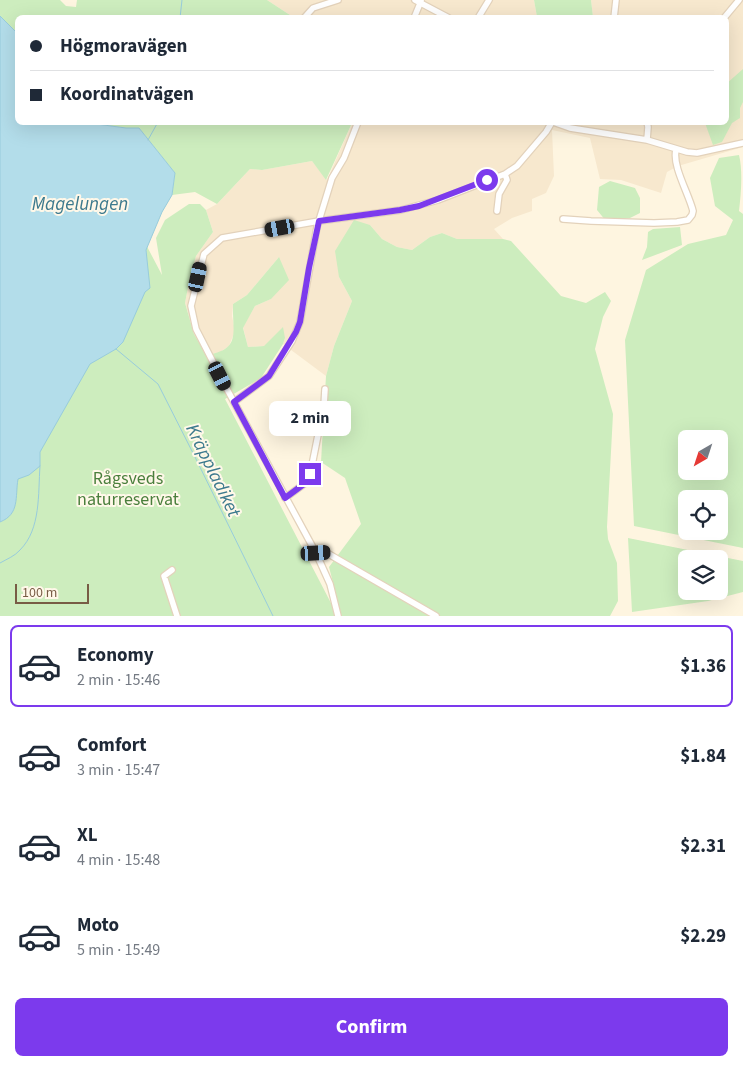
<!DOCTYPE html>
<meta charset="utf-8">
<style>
body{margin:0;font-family:"Source Sans 3",sans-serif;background:#f6f6f7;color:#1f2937;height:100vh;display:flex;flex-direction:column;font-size:19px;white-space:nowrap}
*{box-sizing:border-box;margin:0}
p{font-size:16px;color:#747a83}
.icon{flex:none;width:28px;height:28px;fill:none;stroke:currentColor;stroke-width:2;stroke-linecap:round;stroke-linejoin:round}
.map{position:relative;height:616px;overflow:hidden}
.side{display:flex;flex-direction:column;background:#fff;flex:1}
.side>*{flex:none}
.banner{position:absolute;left:15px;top:15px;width:714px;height:110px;border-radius:8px;box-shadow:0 5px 20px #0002;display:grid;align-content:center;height:110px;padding:0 15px;background:#fff}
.needle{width:32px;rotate:219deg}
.tools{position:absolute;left:678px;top:430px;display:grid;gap:10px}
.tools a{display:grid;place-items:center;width:50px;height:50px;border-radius:8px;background:#fff;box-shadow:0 5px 20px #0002;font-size:25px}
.scale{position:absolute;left:15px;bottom:12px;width:74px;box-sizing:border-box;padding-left:5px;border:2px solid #785c45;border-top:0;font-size:14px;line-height:18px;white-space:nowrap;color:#785c45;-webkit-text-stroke:4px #fff8e9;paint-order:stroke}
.end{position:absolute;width:22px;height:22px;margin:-11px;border:6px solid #7c3aed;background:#fff;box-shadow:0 0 0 2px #fff}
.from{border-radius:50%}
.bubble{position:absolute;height:35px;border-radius:8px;background:#fff;box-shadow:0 5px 20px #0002;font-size:16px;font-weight:700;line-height:35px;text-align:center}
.car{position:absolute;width:15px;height:30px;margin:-15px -8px;border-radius:6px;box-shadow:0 0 4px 1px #0007;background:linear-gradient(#222 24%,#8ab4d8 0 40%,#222 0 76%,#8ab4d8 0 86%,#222 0)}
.banner b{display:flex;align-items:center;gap:18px;height:48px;font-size:19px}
.banner b+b{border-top:1px solid #e0e1e3}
.banner i{width:12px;height:12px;background:#1f2937}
ul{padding:9px 0 0;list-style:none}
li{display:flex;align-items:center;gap:15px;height:82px;margin:0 10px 8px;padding:0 5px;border:2px solid transparent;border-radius:8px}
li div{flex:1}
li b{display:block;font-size:19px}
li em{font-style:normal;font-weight:700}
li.current{border-color:#7c3aed}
li>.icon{width:45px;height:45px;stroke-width:1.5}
.action{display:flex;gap:10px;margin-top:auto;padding:10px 15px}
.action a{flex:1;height:58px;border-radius:8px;background:#7c3aed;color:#fff;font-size:20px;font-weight:700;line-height:58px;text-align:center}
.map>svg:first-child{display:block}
.residential{fill:#f7e8ce}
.green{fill:#cdedbe;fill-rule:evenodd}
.water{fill:#b3ddea;stroke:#98ccdc}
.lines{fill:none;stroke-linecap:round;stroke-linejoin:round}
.stream{stroke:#98ccdc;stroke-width:1}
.minor-casing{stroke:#e3d2bb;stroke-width:8}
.minor{stroke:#fff;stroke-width:5.5}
.route{stroke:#7c3aed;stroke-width:6}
.labels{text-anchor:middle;stroke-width:4;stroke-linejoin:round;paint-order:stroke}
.park-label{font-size:18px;fill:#4a7f3c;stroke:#fff8e9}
.water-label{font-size:19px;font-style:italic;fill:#3c798d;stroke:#fff8e9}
</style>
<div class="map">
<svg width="743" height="616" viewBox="0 0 743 616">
<rect width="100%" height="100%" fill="#fef5e0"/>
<path class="residential" d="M 267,0 L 534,0 L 537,17 L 293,17 Z
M 591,0 L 743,0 L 743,147 L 678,166 L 667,172 L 661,193 L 621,180 L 600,179 L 590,138 L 552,130 L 554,176 L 546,193 L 532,199 L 532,211 L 512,218 L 494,229 L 503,239 L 457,239 L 442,233 L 430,237 L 412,250 L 397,247 L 382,239 L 370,225 L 339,277 L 352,301 L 334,346 L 326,376 L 283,344 L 285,338 L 264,346 L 248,347 L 243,327 L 255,306 L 271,299 L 279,257 L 247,295 L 233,304 L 232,316 L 235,331 L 229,346 L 219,353 L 205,355 L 194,334 L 185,303 L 190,277 L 196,256 L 213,232 L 206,210 L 217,204 L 250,169 L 262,170 L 312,161 L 327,180 L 352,123 L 726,122 L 726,18 L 593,17 Z"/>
<path class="green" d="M 0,0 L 60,0 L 66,6 L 76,7 L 77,0 L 267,0 L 293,17 L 18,18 L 17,33 L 0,16 Z
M 534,0 L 591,0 L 593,17 L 537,17 Z
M 743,69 L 743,102 L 740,108 L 740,118 L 732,123 L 722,142 L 713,145 L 705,123 L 726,122 L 726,84 Z
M 89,123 L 352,123 L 326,180 L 312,161 L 262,170 L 250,169 L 217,204 L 195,192 L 172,195 L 175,173 L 139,128 L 126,128 Z
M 739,155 C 743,171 741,194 739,211 L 743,214 L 743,548 L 634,526 L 625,340 L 646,270 L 688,244 L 726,235 L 733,220 L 715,206 L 710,178 L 719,158 ZM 686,439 L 719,439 L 719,471 L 686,471 ZM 686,499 L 719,499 L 719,531 L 686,531 Z
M 610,181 L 635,188 L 640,198 L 640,213 L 630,218 L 606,221 L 597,210 L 599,187 Z
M 189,204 L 200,204 L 206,210 L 213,232 L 196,256 L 190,277 L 185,303 L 194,334 L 206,355 C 242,350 232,332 233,304 L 247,295 L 279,257 L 289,280 L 271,299 L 255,306 L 243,328 L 248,347 L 264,346 L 283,327 L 285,338 L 283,344 L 261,378 L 225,399 L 332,605 L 338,602 L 329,567 L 361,524 L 345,478 L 321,462 L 326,376 L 334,346 L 352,301 L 339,277 L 335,251 L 354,220 L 370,225 L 382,239 L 397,247 L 412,250 L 430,237 L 442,233 L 457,239 L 503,239 L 511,241 L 561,296 L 586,303 L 605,292 L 611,301 L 603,317 L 595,349 L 613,414 L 607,527 L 608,539 L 617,563 L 618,601 L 610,616 L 0,616 L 0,288 L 142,237 L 162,275 L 156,238 L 165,220 Z
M 680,227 L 682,245 L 642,260 L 647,247 L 648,232 L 653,229 Z
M 628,538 L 743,561 L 743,592 L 708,601 L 632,612 ZM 686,559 L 719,559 L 719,591 L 686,591 Z"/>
<path class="water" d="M 0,16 L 17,33 L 18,122 L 89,123 L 126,128 L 139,128 L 175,173 L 172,195 L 162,212 L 146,250 L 150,288 L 145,292 L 123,342 L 116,349 L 90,364 L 40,452 L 40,466 L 29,475 L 18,479 C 15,497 20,514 0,522 Z"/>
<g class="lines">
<path class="stream" d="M 180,18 L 182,0
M 148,140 L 158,122
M 116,349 L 158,384 L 196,459 L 273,616
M 0,563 C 7,559 15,556 20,550 C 41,529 38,494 40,466"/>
<g class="minor-casing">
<path id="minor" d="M 415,0 L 449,18
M 304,18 L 313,8 L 338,0
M 414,18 L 421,1
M 478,18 L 489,0
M 614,18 L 616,0
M 724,18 L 739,0
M 553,122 L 570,128 L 647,140 L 687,152 L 697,153 L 743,143
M 647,122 L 648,127 L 647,140
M 497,211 L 499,194 L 507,180 L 505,174
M 563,219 L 591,221 L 654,223 L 677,222 L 688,220 L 692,215 L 693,211 C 689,194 672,166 676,150
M 234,402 L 269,376 L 292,341 L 300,322 L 317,227 L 332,178 L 344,158 L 358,122
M 285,498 L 304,484 L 310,475 L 318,435 L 323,422 L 325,389
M 316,553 L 327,553 L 436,616
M 172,570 L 164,576 L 177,616
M 338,616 L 330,584 L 316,553 L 228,391 L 196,329 L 191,306 L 204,254 L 222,238 L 319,221 L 401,210 L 438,200 L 505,174 L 517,166 L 546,132 L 552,122"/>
</g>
<use href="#minor" class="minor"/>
</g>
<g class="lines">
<path class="route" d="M 310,474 L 304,484 L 285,498 L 234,402 L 269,376 L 296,332 L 300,322 L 309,268 L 319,221 L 400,210 L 419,206 L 487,180"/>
</g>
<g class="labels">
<g class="park-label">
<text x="128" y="484">Rågsveds<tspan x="128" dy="21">naturreservat</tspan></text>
</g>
<g class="water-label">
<text x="80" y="210">Magelungen</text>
<text transform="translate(214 470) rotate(64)" y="7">Kräppladiket</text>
</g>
</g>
</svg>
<div class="tools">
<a><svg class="needle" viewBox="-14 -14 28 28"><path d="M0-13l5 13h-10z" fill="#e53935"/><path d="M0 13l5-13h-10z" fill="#747a83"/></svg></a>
<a><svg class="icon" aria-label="locate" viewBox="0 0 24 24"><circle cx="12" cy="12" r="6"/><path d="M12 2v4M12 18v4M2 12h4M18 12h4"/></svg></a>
<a><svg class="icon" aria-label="layers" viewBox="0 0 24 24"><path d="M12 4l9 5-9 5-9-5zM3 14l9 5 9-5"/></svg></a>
</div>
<div class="scale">100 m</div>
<i class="end from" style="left:487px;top:180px"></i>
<i class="end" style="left:310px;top:474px"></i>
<div class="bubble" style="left:269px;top:401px;width:82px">2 min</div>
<i class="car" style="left:280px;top:228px;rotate:260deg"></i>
<i class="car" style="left:198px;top:277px;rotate:12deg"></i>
<i class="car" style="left:220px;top:376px;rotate:153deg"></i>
<i class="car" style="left:316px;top:553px;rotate:87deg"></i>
<div class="banner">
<b><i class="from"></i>Högmoravägen</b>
<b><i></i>Koordinatvägen</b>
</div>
</div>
<section class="side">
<ul>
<li class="current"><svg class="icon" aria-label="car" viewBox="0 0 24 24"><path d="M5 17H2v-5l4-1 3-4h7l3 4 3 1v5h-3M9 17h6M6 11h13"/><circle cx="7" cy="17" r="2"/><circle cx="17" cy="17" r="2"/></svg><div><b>Economy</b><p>2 min · 15:46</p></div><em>$1.36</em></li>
<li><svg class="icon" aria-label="car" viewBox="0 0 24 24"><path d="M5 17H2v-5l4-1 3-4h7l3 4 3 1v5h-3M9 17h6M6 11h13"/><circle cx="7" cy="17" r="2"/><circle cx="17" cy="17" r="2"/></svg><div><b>Comfort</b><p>3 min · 15:47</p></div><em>$1.84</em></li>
<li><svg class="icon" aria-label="car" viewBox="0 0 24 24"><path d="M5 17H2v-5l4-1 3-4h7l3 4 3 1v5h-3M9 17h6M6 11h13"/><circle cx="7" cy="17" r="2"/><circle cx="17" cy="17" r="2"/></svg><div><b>XL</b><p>4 min · 15:48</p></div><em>$2.31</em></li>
<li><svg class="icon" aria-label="car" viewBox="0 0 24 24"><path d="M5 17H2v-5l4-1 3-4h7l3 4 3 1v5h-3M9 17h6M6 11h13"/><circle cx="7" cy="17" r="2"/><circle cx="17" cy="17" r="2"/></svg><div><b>Moto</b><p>5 min · 15:49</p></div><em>$2.29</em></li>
</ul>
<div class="action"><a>Confirm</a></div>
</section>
